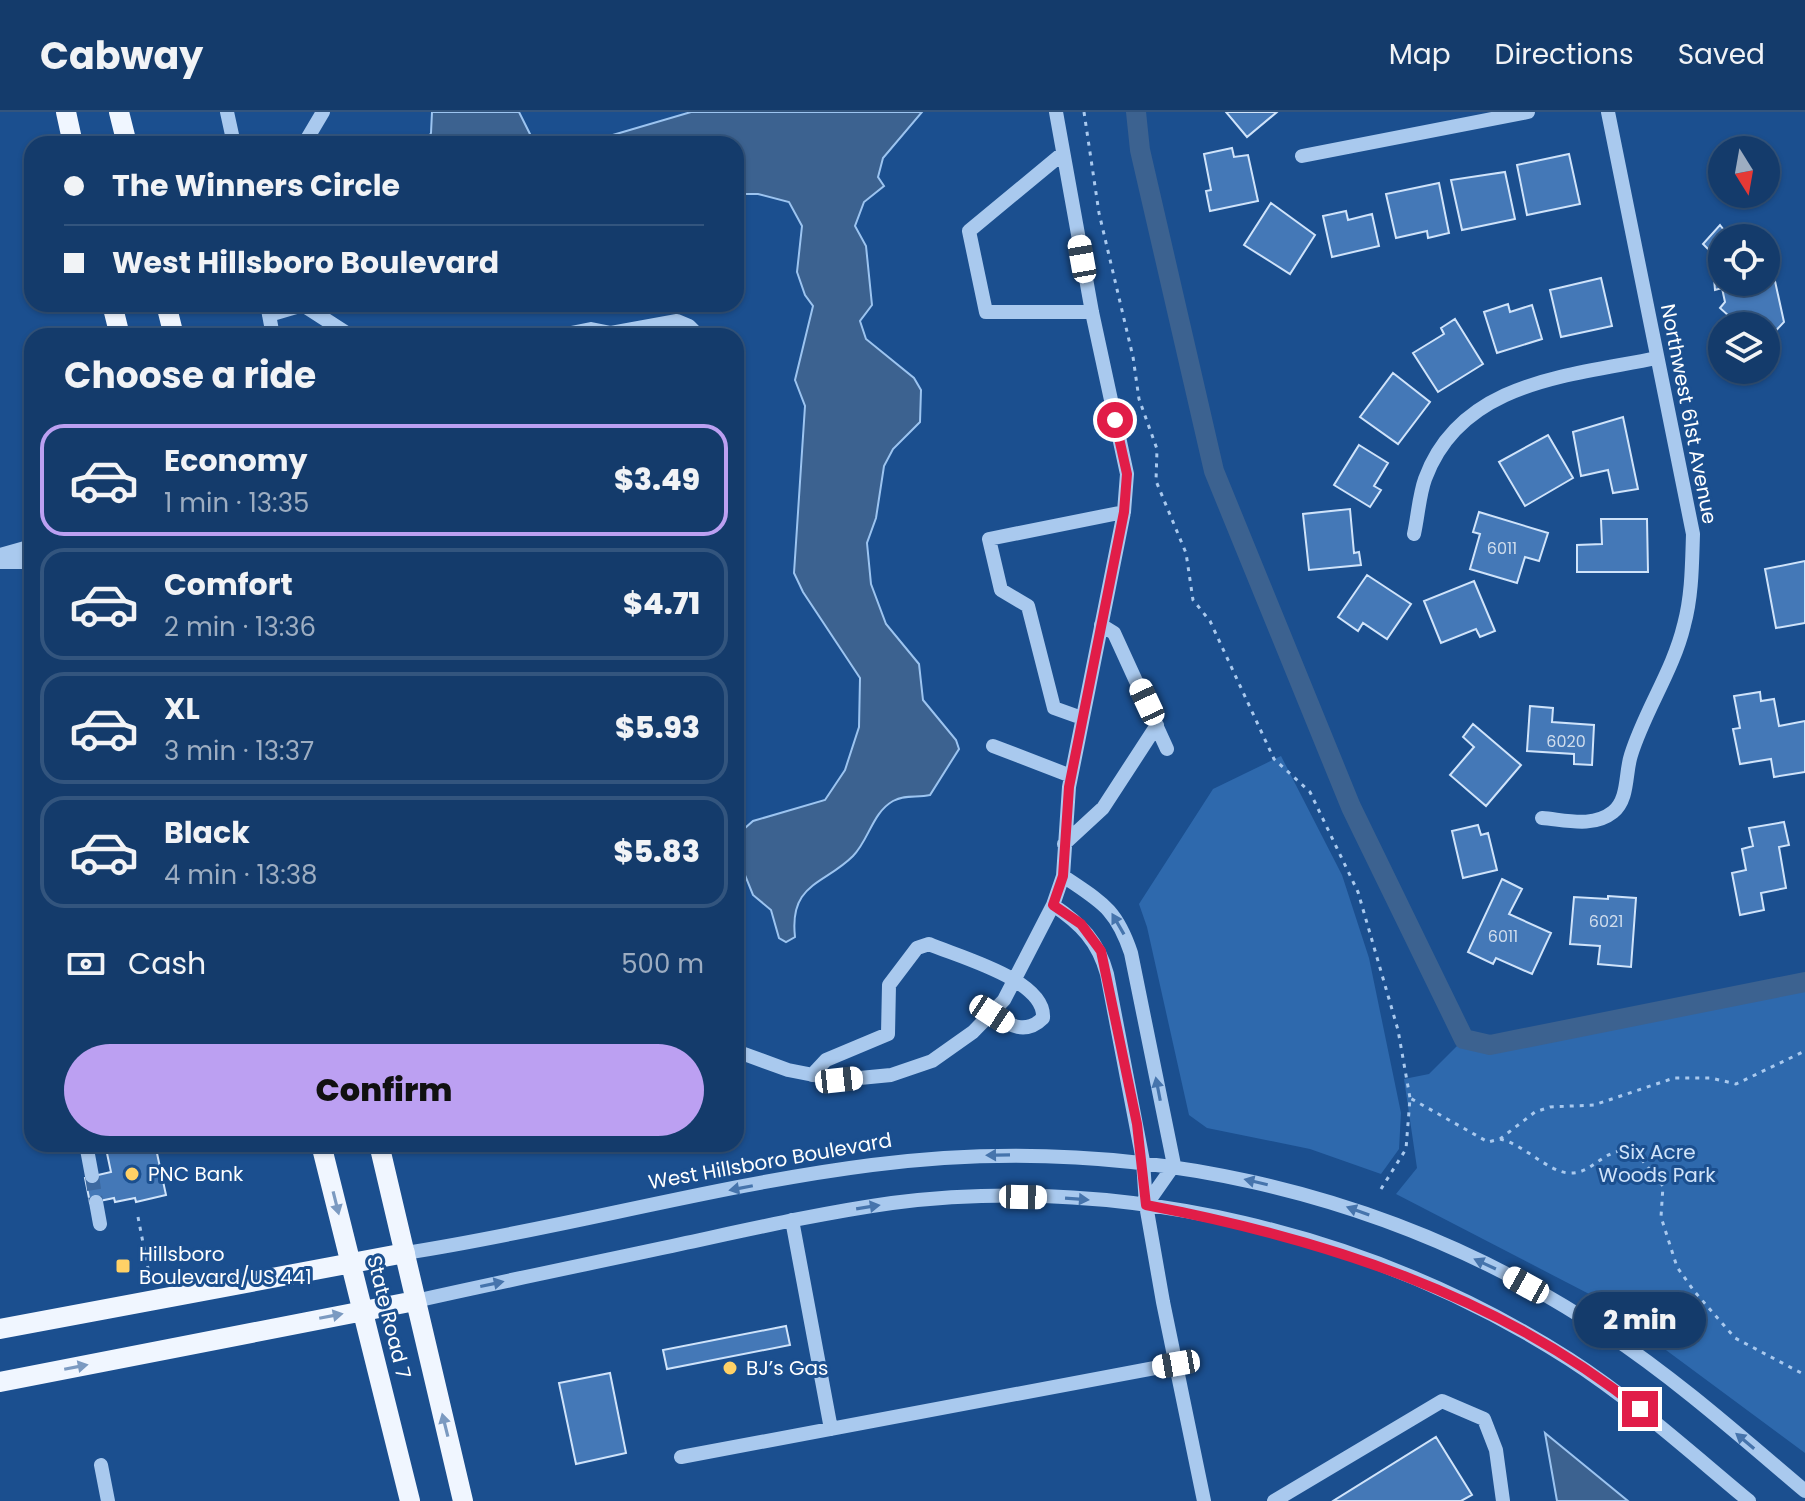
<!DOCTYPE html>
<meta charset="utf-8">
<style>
body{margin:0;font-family:Poppins,sans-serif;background:#1d4271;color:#f1f3f6;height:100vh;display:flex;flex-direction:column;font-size:30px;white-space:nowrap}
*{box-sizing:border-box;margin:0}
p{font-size:26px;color:#9dadc1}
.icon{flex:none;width:44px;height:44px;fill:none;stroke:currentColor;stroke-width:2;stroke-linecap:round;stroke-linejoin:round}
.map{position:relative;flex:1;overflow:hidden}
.sheet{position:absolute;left:24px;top:216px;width:720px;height:824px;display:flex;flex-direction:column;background:#143b6b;border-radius:24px;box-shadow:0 2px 6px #0004,0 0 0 2px #33557e}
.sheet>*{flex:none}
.hud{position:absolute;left:24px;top:24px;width:720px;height:176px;border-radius:24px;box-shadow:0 2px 6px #0004,0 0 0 2px #33557e;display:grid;align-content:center;height:176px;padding:0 40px;background:#143b6b}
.needle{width:52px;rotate:169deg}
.controls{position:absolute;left:1708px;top:24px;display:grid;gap:16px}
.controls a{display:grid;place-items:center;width:72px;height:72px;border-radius:50%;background:#143b6b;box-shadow:0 2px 6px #0004,0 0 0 2px #33557e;font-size:40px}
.end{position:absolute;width:36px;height:36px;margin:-18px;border:10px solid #e11d48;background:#fff;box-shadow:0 0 0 4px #fff}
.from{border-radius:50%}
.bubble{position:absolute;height:56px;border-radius:28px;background:#143b6b;box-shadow:0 2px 6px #0004,0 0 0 2px #33557e;font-size:26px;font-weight:800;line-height:56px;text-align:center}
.car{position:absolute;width:24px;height:48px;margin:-24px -12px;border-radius:10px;box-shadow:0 0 6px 2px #0007;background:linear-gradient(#fff 24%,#345 0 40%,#fff 0 76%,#345 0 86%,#fff 0)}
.hud b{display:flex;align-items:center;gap:28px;height:76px;font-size:30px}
.hud b+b{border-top:2px solid #33557e}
.hud i{width:20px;height:20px;background:#f1f3f6}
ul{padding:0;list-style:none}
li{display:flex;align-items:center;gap:24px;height:112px;margin:0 16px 12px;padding:0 24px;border:4px solid #33557e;border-radius:24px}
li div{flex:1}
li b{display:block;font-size:30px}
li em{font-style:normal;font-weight:800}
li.on{border-color:#bca0f2}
li>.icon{width:72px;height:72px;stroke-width:1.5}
h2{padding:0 40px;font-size:36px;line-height:96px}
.pay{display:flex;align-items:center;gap:20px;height:88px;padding:0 40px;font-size:30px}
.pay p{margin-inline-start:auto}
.action{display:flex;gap:16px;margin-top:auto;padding:16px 40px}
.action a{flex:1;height:92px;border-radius:48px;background:#bca0f2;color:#111;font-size:32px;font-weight:800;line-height:92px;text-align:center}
header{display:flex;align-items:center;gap:48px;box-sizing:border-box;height:112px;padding:0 40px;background:#143b6b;border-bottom:2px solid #33557e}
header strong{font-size:38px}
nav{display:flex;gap:44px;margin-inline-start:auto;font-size:28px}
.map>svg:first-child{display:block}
.green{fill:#2e69ad}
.water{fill:#3c6290;stroke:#9cc4f0;stroke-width:2}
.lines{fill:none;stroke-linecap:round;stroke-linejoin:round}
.canal{stroke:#3c6290;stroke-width:20}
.building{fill:#4478b7;stroke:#cfe3fa;stroke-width:2}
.minor-tunnel{stroke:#3d69a0;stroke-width:14;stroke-dasharray:14 7;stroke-linecap:butt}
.path{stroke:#a9c9ee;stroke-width:3;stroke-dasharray:4 6;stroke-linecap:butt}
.minor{stroke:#a9c9ee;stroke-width:14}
.major{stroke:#f0f6ff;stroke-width:20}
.oneway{fill:#4674ac}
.oneway2{fill:#7b9ac1}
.route{stroke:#e11d48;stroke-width:10}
.poi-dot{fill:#ffd166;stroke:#1b4f8f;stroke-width:3}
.labels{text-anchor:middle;stroke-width:6;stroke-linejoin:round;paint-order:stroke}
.number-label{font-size:16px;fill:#d0dded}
.street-label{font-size:20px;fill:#fff;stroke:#1b4f8f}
.park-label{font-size:20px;fill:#cfe3fa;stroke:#1b4f8f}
.poi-label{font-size:20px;fill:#fff;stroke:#1b4f8f;text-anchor:start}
</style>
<header>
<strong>Cabway</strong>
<nav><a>Map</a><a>Directions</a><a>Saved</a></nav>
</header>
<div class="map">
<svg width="1805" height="1389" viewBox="0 0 1805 1389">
<rect width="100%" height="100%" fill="#1b4f8f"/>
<path class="green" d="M 1281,644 L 1342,763 L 1369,846 L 1401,1001 L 1399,1037 L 1381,1062 L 1310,1037 L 1207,1016 L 1189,1003 L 1147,815 L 1139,792 L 1213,677 Z
M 1805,870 L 1805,1341 L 1593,1184 L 1396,1082 L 1417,1056 L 1404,967 L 1429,962 L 1464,927 L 1491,933 Z"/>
<path class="water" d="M 432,0 L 519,0 L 531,24 L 542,32 L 425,32 L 431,21 Z
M 691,0 L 922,0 L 883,46 L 878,65 L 884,74 L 864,90 L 855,114 L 866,134 L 872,193 L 860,209 L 866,227 L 914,266 L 921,278 L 920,310 L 893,337 L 884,354 L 876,406 L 867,431 L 871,472 L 886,512 L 919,552 L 923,588 L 956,628 L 959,637 L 930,683 C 917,686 905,682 893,689 C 872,701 869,728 853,744 C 824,773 789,771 795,825 L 786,830 L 779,826 L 771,798 L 753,783 L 736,741 L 736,724 L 753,709 L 825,688 L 845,658 L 859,615 L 860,566 L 803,480 L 794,461 L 805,294 L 795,268 L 813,194 L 805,183 L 797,160 L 802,114 L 789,90 L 758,82 L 736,82 L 736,32 L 582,32 Z
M 1545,1321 L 1628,1389 L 1557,1389 Z"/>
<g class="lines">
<path class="canal" d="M 1136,0 L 1140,38 L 1214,359 L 1351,695 L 1464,927 L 1490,933 L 1805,870"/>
</g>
<path class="building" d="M 1226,0 L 1277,0 L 1247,25 Z
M 1232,36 L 1234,45 L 1248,43 L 1258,89 L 1210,99 L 1206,79 L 1211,78 L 1204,42 Z
M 1569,42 L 1580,92 L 1527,103 L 1517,53 Z
M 1505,60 L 1515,107 L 1462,118 L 1451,68 Z
M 1439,71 L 1449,121 L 1428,126 L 1427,119 L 1396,126 L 1386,82 Z
M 1271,91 L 1315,123 L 1290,162 L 1244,133 Z
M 1346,99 L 1348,108 L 1372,102 L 1379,134 L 1332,145 L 1323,104 Z
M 1720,113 L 1730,126 L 1722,126 L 1722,170 L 1766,170 L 1766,162 L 1773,160 L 1784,210 L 1766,229 L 1766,214 L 1740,214 L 1720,196 L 1725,190 L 1722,176 L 1715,178 L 1712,141 L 1703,132 Z
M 1601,166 L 1612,214 L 1561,225 L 1550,178 Z
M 1508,192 L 1510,200 L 1532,193 L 1542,227 L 1497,241 L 1484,200 Z
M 1455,207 L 1483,252 L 1438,280 L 1413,241 L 1444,222 L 1441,216 Z
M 1393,261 L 1430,290 L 1398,332 L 1360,305 Z
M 1623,305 L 1638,377 L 1613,381 L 1608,358 L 1581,364 L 1573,320 Z
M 1548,323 L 1573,366 L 1525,394 L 1499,350 Z
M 1359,333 L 1388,351 L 1374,374 L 1381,378 L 1370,395 L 1334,373 Z
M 1350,397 L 1354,441 L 1359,440 L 1361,453 L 1309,458 L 1303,402 Z
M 1479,400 L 1548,421 L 1539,449 L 1525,445 L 1517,471 L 1470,457 L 1480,422 L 1473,420 Z
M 1601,407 L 1647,407 L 1648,460 L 1577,460 L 1577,433 L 1602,432 Z
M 1805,449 L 1805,511 L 1776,516 L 1765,457 Z
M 1367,463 L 1411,492 L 1387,527 L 1363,511 L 1358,519 L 1338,505 Z
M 1474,469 L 1495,519 L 1480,525 L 1476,517 L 1441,531 L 1424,489 Z
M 1760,580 L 1761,589 L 1774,587 L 1779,614 L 1805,609 L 1805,660 L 1774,665 L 1771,647 L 1740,652 L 1733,617 L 1740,616 L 1734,584 Z
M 1530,594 L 1553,596 L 1552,610 L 1594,613 L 1592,653 L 1574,652 L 1574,642 L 1527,639 Z
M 1473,612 L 1521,653 L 1486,694 L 1450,663 L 1474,635 L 1463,625 Z
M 1784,710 L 1789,733 L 1779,735 L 1786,776 L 1761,781 L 1764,798 L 1740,803 L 1732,761 L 1746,758 L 1742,737 L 1753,734 L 1749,716 Z
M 1478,713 L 1481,723 L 1488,721 L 1497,758 L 1463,766 L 1452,719 Z
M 1502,767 L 1522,777 L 1509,802 L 1551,821 L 1532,862 L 1496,846 L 1493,852 L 1468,840 Z
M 1608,784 L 1636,786 L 1631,855 L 1598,852 L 1600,834 L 1570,832 L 1574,785 L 1608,787 Z
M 105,1032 L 155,1032 L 166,1083 L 136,1090 L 135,1086 L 115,1090 L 114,1086 L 90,1091 L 85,1066 L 111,1060 Z
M 786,1214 L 790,1233 L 667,1257 L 663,1238 Z
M 610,1261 L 626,1341 L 576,1352 L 559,1271 Z
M 1436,1325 L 1472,1383 L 1461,1389 L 1333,1389 Z"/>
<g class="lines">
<path class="minor-tunnel" d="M 92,1064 L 96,1090"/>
<path class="path" d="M 1084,0 L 1099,101 L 1133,245 L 1139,287 L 1157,337 L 1156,369 L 1186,441 L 1193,488 L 1210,509 L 1274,647 L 1310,680 L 1358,780 L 1398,918 L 1410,986
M 1500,1027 C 1525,1033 1548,1060 1569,1061 C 1595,1062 1600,1036 1634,1038 L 1663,1074 L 1661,1105 L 1677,1155 L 1694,1179 L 1735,1226 L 1805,1263
M 1381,1077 L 1406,1037 L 1410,986 L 1488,1030 L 1500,1027 L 1535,1000 L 1550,995 L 1594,993 L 1674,966 L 1711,966 L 1736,972 L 1805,939
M 138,1105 L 151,1172"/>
<path class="minor" d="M 227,0 L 234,32
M 304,32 L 323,0
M 1062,42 L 969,119 L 986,200 L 1092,200
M 1302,44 L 1528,0
M 267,192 L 273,224
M 269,203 L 303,193 L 351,224
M 556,224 L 591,217 L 611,221 L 677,209 L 689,214 L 699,224
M 1414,422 C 1418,404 1419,384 1425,367 C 1461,269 1569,264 1657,246
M 0,443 L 32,434
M 0,450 L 32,450
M 1101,513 L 1114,521 L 1167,637
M 1082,606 L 1054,596 L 1028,494 L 1001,478 L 989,427 L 1124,400
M 993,634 L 1071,664
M 1542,706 C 1566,708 1593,716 1613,700 C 1629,687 1625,661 1631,643 C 1645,598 1673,559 1684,513 C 1692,484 1692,452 1693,422 L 1608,0
M 1064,732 L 1103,696 L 1157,613
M 1063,764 C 1101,790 1116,796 1131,841 L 1174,1053 L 1146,1093
M 1053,793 C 1081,812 1098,829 1107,862 L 1143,1049 L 1146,1093 L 1163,1190 L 1204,1389
M 736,939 L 788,958 L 839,968 L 891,963 L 932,949 L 973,920 L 1004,888 L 1053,793 L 1063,764 L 1069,675 L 1124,400 L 1127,362 L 1092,200 L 1056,0
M 812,963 L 826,948 L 888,922 L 889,873 L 917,836 L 929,832 C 959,845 1046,868 1043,906 C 1026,923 1010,914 992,902
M 86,1032 L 92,1064
M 96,1090 L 100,1112
M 792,1108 L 831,1317
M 405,1141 C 561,1117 715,1073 872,1053 C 1128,1020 1389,1076 1605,1220 C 1676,1267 1740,1324 1805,1379
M 415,1189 C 504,1169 593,1151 681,1132 C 751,1117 821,1101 892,1091 C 1124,1062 1372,1121 1569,1247 C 1634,1289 1690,1340 1749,1389
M 681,1345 L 1176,1252
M 101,1353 L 108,1389
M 1274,1389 L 1442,1289 L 1484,1307 L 1496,1338 L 1503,1389"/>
<path class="major" d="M 66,0 L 73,32
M 119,0 L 127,32
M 112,192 L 120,224
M 166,192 L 174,224
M 321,1032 L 410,1389
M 379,1032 L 463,1389
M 0,1217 L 405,1141
M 0,1270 L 415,1189"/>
</g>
<defs><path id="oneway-solid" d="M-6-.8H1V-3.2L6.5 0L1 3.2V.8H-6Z" transform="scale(2)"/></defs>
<g class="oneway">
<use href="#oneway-solid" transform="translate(1118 812) rotate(-120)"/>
<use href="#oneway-solid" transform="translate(1158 977) rotate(-101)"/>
<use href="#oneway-solid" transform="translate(998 1043) rotate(179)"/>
<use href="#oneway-solid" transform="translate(1256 1070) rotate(-167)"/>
<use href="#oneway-solid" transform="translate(741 1076) rotate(169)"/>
<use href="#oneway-solid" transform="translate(1077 1087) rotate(4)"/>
<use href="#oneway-solid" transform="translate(868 1095) rotate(-9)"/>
<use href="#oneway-solid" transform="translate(1358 1099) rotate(-160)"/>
<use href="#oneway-solid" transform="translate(1485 1152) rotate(-155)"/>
<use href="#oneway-solid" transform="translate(492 1172) rotate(-12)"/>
<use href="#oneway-solid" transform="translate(1745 1329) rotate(-140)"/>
</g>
<g class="oneway2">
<use href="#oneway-solid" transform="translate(336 1091) rotate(76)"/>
<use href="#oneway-solid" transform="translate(331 1204) rotate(-11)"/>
<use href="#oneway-solid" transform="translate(76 1255) rotate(-11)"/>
<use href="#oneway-solid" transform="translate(445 1313) rotate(-104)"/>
</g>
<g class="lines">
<path class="route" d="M 1115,308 L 1127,362 L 1124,400 L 1069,675 L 1063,764 L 1053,793 L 1081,812 L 1101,839 L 1137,1012 L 1146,1093 C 1324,1127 1496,1182 1640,1297"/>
</g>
<g class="poi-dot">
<circle cx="132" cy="1062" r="8"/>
<rect x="115" y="1146" width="16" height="16" rx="4"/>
<circle cx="730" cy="1256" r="8"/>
</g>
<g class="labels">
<g class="number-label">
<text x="1502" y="442">6011</text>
<text x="1566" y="635">6020</text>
<text x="1606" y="815">6021</text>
<text x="1503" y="830">6011</text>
</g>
<g class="street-label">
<text transform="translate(1689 302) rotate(79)" y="7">Northwest 61st Avenue</text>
<text transform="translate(770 1049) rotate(-10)" y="7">West Hillsboro Boulevard</text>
<text transform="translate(389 1205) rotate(76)" y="7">State Road 7</text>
</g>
<g class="park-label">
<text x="1657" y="1047">Six Acre<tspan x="1657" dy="23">Woods Park</tspan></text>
</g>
<g class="poi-label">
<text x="148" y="1069">PNC Bank</text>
<text x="139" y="1149">Hillsboro<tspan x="139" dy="23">Boulevard/US 441</tspan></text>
<text x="746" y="1263">BJ’s Gas</text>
</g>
</g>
</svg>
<div class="controls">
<a><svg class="needle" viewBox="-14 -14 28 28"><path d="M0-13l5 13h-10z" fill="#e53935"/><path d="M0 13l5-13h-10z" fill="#9dadc1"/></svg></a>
<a><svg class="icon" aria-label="locate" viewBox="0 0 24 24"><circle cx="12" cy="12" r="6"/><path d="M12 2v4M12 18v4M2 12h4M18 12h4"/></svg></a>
<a><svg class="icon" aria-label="layers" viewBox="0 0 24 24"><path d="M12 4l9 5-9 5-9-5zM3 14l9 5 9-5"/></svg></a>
</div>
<i class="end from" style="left:1115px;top:308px"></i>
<i class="end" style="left:1640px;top:1297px"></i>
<div class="bubble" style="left:1574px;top:1180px;width:132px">2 min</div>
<i class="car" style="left:1082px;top:147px;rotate:350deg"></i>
<i class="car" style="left:1147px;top:590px;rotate:335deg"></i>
<i class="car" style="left:992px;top:902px;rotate:123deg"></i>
<i class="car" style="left:839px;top:968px;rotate:84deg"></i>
<i class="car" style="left:1023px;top:1085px;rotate:91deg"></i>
<i class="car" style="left:1526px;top:1173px;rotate:299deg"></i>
<i class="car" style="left:1176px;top:1252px;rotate:260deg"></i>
<div class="hud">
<b><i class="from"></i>The Winners Circle</b>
<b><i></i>West Hillsboro Boulevard</b>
</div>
<section class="sheet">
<h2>Choose a ride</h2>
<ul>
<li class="on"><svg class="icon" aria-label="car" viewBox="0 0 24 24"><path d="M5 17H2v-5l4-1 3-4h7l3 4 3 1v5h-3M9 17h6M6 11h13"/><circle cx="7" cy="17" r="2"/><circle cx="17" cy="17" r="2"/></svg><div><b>Economy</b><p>1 min · 13:35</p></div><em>$3.49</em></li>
<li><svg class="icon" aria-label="car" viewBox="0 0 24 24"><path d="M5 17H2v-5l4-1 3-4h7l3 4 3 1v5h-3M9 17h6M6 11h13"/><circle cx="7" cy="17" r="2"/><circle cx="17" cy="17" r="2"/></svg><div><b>Comfort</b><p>2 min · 13:36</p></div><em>$4.71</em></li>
<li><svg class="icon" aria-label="car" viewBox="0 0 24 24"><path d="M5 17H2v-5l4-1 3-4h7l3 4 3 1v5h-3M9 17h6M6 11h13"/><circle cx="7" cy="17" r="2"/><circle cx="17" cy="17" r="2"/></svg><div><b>XL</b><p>3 min · 13:37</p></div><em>$5.93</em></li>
<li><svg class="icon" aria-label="car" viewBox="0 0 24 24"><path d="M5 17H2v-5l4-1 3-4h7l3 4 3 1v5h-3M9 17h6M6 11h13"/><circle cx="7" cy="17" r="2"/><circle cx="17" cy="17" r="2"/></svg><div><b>Black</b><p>4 min · 13:38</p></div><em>$5.83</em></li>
</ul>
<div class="pay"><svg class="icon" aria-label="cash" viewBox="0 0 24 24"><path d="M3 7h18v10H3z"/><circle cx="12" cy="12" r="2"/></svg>Cash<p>500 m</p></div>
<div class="action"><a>Confirm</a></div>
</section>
</div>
